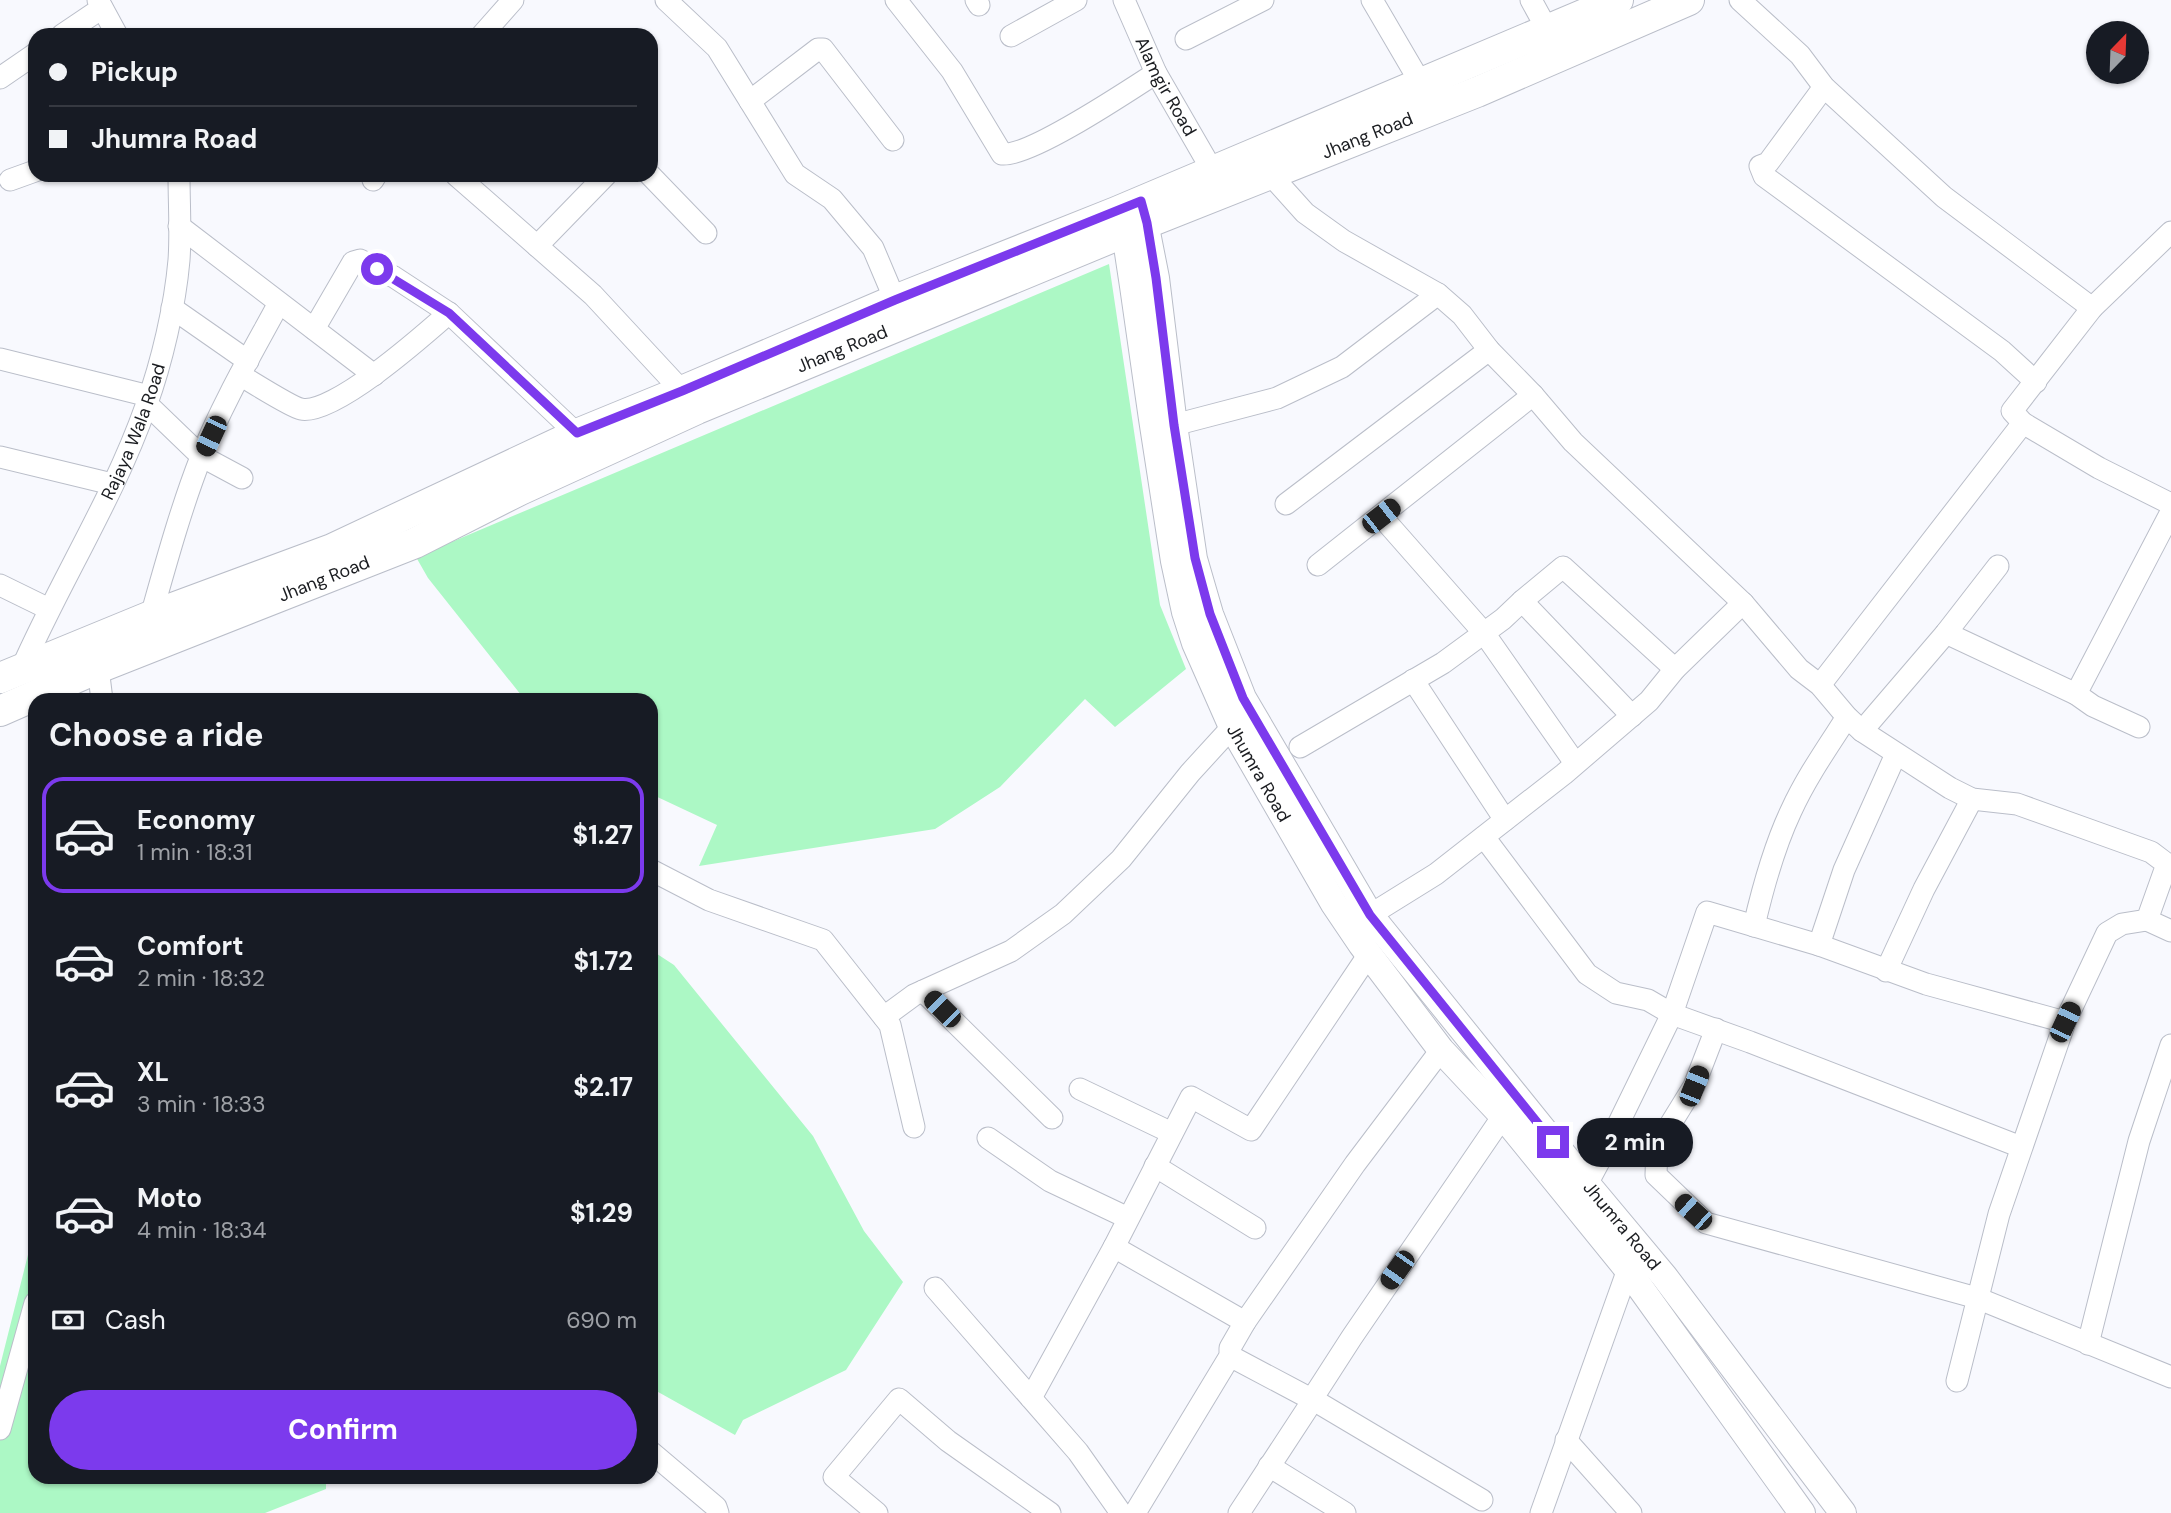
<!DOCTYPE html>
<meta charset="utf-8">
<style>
body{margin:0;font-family:"DM Sans",sans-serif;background:#242831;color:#f1f3f6;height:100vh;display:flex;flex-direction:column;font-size:26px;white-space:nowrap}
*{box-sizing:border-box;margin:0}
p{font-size:23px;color:#9ea1a6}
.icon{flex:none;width:38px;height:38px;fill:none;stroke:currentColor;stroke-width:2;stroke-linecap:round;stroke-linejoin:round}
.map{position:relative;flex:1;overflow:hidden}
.side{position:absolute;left:28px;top:693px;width:630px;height:791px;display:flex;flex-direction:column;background:#171b24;border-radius:21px;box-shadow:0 2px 5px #0004}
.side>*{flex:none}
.banner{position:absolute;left:28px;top:28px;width:630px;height:154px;border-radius:21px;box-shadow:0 2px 5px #0004;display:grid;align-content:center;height:154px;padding:0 21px;background:#171b24}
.needle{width:46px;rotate:23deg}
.buttons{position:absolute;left:2086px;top:21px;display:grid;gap:14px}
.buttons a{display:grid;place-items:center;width:63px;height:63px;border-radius:50%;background:#171b24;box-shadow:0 2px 5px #0004;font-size:35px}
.end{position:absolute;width:32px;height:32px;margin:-16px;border:9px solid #7c3aed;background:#fff;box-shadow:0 0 0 4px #fff}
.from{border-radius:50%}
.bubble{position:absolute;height:49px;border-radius:24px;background:#171b24;box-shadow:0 2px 5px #0004;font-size:23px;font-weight:700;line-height:49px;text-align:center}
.car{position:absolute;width:21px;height:42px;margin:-21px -10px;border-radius:9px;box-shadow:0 0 5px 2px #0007;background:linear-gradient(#222 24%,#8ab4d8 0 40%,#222 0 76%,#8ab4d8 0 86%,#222 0)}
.banner b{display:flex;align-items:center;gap:24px;height:66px;font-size:26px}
.banner b+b{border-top:2px solid #363941}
.banner i{width:18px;height:18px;background:#f1f3f6}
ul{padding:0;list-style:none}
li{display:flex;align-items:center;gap:21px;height:116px;margin:0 14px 10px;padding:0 7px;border:4px solid transparent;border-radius:21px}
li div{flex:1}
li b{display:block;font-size:26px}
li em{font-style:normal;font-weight:700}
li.active{border-color:#7c3aed}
li>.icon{width:63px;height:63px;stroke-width:1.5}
h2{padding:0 21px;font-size:32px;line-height:84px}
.pay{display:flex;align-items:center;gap:18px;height:77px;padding:0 21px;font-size:26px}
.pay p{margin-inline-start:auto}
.cta{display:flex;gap:14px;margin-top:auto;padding:14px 21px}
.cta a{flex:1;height:80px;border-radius:42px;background:#7c3aed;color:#fff;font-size:28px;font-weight:700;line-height:80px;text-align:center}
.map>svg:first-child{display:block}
.green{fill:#acf8c5}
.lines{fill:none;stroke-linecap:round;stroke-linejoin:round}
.minor-casing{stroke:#babec9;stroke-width:23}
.major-casing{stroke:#babec9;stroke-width:28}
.highway-casing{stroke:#babec9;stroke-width:32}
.minor{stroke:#fff;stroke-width:21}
.major{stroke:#fff;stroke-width:26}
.highway{stroke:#fff;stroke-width:30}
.route{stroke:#7c3aed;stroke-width:9}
.labels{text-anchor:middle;stroke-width:7;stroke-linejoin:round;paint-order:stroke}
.street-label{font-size:18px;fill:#1b1d21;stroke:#f8f9fe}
</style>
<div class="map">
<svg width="2171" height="1513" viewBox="0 0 2171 1513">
<rect width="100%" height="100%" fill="#f8f9fe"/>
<path class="green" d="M 1109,264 L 1160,605 L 1186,669 L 1115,727 L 1085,699 L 1000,787 L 935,829 L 699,866 L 717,825 L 651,794 L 651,700 L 525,700 L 428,578 L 416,557 Z
M 651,950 L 674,965 L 813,1136 L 864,1231 L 903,1282 L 846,1370 L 743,1420 L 735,1435 L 651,1388 Z
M 35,1227 L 35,1477 L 326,1477 L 326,1489 L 265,1513 L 0,1513 L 0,1366 Z"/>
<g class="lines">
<g class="minor-casing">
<g id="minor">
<path d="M 98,0 L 117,35"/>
<path d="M 666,0 L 717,48 L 795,174 L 832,199 L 873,248 L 895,300"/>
<path d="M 896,0 L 952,71 L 1002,154 C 1030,157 1128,91 1156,73"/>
<path d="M 976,0 L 979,5"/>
<path id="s1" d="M 1124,0 L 1156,73 L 1212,170"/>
<path d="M 1372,0 L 1420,82"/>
<path d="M 1531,0 L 1548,31"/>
<path d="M 1740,0 L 1800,55 L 1824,87 L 1944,197 L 2092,308"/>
<path d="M 62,35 L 102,8"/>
<path d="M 482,35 L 513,0"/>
<path d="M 1011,36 L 1076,0"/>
<path d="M 1186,39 L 1263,0"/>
<path d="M 0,78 L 35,54"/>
<path d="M 1824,87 L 1768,163 L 1760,166 L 1764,176 L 2002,351 L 2036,382"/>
<path d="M 750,101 L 818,49 L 823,49 L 893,140"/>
<path d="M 1269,173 L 1305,213 L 1344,241 L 1438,294 L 1462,315 L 1489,350 L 1533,395 L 1573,442 L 1743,603 L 1799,669 L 1820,685 L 1847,717 L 1862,731 L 1950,788 L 1972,799 L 2017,804 L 2151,852 L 2167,864 L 2147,920 L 2122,924 L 2107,933 L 2065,1022 L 1999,1214 L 1957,1381"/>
<path d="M 456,175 L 593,295 L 682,391"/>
<path d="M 650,175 L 706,233"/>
<path d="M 10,180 L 35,171"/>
<path d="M 373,180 L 376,175"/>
<path d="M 179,226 L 374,375"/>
<path d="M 2171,232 L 2092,308 L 2012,411 L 2023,423 L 2099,468 L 2171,504"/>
<path d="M 537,246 L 606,175"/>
<path d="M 172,308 L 248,361"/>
<path d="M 314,329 L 353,262 L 360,260 L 394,277 L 449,313 L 577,434"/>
<path d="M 0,359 L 149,396"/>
<path d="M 240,375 C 252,382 291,407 301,409 C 333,416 424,335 449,313"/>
<path d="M 147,404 L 201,456 L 242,478"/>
<path d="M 1174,425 L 1277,398 L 1342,367 L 1438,294"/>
<path d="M 0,457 L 112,484"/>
<path d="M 1286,504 L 1489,350"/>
<path d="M 1381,516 L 1484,633 L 1575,763"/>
<path d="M 1318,565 L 1533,395"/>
<path d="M 0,585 L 49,609"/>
<path d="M 1522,601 L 1632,716"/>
<path d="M 151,616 C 166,563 181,508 201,457 C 222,404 252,353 279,303"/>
<path d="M 1946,633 L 2076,694 L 2093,706 L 2139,727"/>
<path d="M 98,668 L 102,700"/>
<path id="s2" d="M 21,670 C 60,581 114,497 146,406 C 162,362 175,306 179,260 C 181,232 179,203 179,175"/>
<path d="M 1413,680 L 1505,820"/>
<path d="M 1820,685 L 2023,423"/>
<path d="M 2076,694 L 2171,512"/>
<path d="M 1862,731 L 1946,633 L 1998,566"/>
<path d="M 1300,747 L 1443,663 L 1503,619 L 1522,601 L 1563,567 L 1675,669"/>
<path d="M 1484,837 L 1587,974 L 1616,993 L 1648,1000 L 1672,1014 L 1750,1042 L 2021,1147"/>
<path d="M 651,870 L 709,900 L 823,940 L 890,1025 L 914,1127"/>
<path d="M 1370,915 L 1436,874 L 1564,774 L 1649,701 L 1675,669 L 1743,603"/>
<path d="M 2147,920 L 2171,931"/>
<path d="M 1754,926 C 1763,887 1774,847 1791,811 C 1806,778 1827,748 1847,717"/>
<path d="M 1819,945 L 1844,870 L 1896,754"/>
<path d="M 1886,971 L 1924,889 L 1972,799"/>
<path d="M 923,991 L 1052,1118"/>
<path d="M 884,1017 L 914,995 L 1011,951 L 1063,914 L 1121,859 L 1190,773 L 1232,727"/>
<path d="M 1716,1029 L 1694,1086 L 1657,1146 L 1656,1175 L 1706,1223 L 1977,1298 L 2171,1377"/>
<path d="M 1080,1089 L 1172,1133"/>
<path d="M 988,1138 L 1050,1181 L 1128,1218"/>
<path d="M 1155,1166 L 1255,1228"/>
<path d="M 1587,1184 L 1609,1143 L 1672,1014 L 1707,912 L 1819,945 L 1926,984 L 2065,1022"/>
<path d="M 1114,1247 L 1245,1322"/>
<path d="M 935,1288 L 1078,1452 L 1121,1513"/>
<path d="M 2088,1344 L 2139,1141 L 2171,1045"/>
<path d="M 1230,1356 L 1313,1400"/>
<path d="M 1031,1398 L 1114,1247 L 1191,1097 L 1251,1130 L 1369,954"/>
<path d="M 1312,1399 L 1482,1500"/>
<path d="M 0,1429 L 35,1303"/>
<path d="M 1566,1440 L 1631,1513"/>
<path d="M 651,1452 L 716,1507 L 718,1513"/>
<path d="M 1269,1466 L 1345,1513"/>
<path d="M 877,1513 L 834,1477 L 899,1399 L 948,1441 L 1050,1513"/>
<path d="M 1135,1513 L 1230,1356 L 1230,1348 L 1245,1322 L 1355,1164 L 1441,1050"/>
<path d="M 1239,1513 L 1313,1400 L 1312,1399 L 1352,1337 L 1503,1116"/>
<path d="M 1541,1513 L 1627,1272 L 1637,1263"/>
</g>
</g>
<g class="major-casing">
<g id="major">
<path id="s3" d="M 1141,202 L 1156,278 L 1174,425 L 1194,559 L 1210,614 L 1243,698 L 1370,915 L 1587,1184 L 1664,1276 L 1843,1513"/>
<path id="s4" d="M 1117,213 L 1125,233 L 1133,286 L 1152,419 L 1174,561 L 1185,612 L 1195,643 L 1232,727 L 1334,904 L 1361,944 L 1441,1050 L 1503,1116 L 1624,1265 L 1802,1513"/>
</g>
</g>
<g class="highway-casing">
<g id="highway">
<path d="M 0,678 L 151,616 L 332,549 L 577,434 L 682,391 L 895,300 L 1116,212 L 1618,0"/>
<path id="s5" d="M 0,711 L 98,668 L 415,543 L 520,490 L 697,409 L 1147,223 L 1477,92 L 1689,0"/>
</g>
</g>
<use href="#minor" class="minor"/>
<use href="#major" class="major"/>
<use href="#highway" class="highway"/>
</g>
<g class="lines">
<path class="route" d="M 377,269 L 449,313 L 577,433 L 682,391 L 895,300 L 1141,201 L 1147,223 L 1156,278 L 1174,425 L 1195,558 L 1210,614 L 1243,698 L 1370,915 L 1553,1142"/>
</g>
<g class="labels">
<g class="street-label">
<text dy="6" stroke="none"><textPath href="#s1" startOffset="96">Alamgir Road</textPath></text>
<text dy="6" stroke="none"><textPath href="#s5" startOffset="1484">Jhang Road</textPath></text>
<text dy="6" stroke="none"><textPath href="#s5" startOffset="917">Jhang Road</textPath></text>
<text dy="6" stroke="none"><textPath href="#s2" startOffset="264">Rajaya Wala Road</textPath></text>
<text dy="6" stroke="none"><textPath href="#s5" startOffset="350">Jhang Road</textPath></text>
<text dy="6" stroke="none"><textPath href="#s4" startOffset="583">Jhumra Road</textPath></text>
<text dy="6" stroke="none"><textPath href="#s3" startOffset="1160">Jhumra Road</textPath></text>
</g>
</g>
</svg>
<div class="buttons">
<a><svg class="needle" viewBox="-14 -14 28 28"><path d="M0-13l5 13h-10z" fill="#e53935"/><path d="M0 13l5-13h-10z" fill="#9ea1a6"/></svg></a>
</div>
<i class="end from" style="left:377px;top:269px"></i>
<i class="end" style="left:1553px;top:1142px"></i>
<div class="bubble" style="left:1577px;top:1118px;width:116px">2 min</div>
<i class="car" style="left:211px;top:436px;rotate:205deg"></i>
<i class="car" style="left:1381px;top:516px;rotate:52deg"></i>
<i class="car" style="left:942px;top:1009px;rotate:315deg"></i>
<i class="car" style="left:2065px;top:1022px;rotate:25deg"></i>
<i class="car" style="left:1694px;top:1086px;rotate:22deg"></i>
<i class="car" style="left:1693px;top:1212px;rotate:312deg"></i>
<i class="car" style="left:1397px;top:1270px;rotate:215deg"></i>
<div class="banner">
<b><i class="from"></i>Pickup</b>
<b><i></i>Jhumra Road</b>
</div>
<section class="side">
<h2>Choose a ride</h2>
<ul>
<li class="active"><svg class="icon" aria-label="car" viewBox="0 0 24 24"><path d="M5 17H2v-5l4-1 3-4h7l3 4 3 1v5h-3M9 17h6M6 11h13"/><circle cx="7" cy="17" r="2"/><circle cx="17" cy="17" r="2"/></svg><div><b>Economy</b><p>1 min · 18:31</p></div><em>$1.27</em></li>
<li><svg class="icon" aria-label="car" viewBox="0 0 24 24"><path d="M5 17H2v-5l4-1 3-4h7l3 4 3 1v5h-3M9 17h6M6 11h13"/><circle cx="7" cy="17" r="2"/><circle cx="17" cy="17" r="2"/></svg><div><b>Comfort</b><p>2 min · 18:32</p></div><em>$1.72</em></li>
<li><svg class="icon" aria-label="car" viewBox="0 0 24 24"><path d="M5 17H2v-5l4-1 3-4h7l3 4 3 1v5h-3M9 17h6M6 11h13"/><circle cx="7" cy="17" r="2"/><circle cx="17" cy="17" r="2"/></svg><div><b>XL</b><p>3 min · 18:33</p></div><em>$2.17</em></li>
<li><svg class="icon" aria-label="car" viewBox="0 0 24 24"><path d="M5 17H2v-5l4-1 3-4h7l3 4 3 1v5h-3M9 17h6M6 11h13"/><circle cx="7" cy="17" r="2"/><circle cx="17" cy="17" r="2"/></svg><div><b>Moto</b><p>4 min · 18:34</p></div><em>$1.29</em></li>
</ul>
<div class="pay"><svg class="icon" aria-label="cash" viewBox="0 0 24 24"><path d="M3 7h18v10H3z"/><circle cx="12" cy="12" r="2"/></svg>Cash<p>690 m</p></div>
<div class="cta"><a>Confirm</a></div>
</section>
</div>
